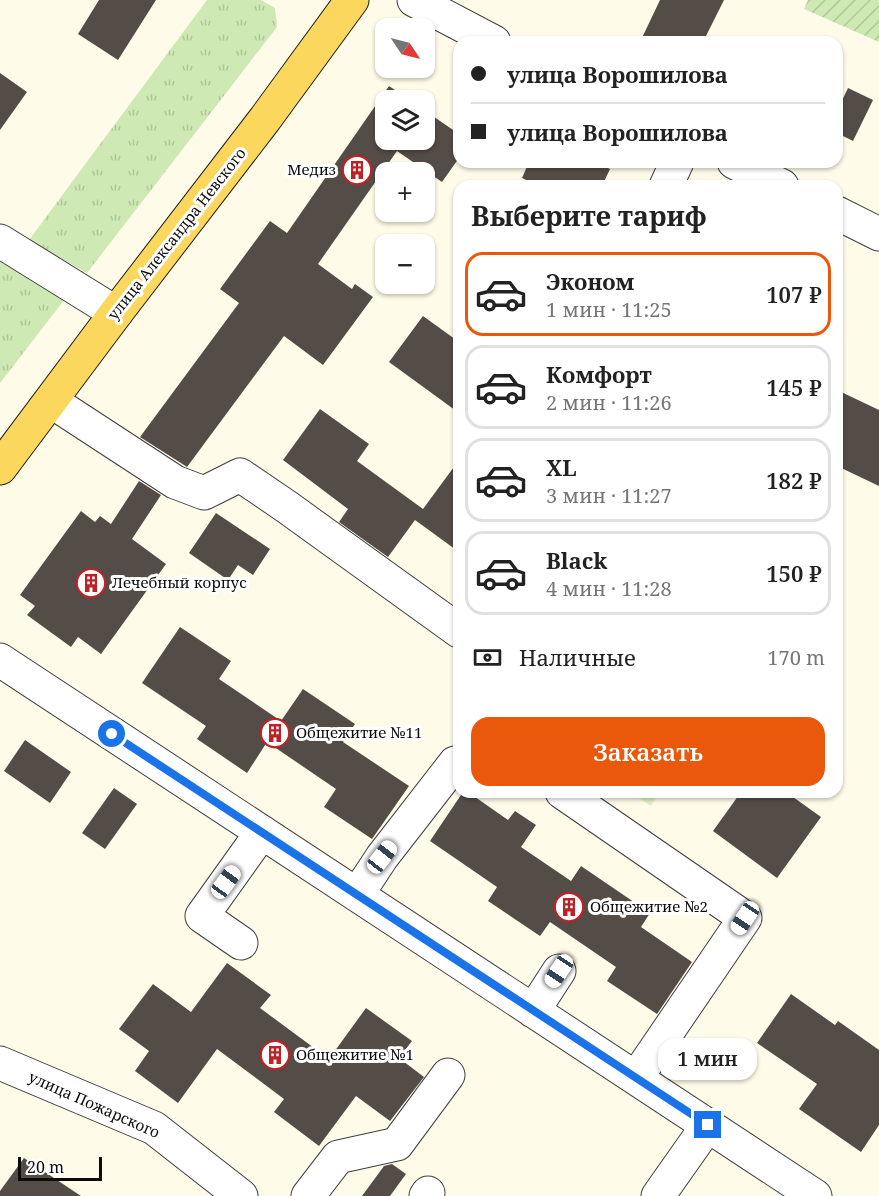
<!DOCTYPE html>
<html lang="ru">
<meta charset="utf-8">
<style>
body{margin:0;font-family:"Noto Serif",serif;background:#f6f6f6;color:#222;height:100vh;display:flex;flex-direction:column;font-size:22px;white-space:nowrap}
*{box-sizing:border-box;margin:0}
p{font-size:20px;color:#767676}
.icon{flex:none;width:33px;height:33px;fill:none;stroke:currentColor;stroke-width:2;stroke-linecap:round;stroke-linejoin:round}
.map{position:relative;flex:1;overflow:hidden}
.drawer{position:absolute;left:453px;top:180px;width:390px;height:618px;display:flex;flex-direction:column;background:#fff;border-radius:18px;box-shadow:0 2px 4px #0004}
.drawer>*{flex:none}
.hud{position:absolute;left:453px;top:36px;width:390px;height:132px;border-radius:18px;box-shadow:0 2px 4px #0004;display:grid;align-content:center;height:132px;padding:0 18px;background:#fff}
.needle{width:39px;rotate:125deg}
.tools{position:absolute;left:375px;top:18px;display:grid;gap:12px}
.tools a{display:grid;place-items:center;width:60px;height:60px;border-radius:12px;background:#fff;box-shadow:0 2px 4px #0004;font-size:30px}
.scale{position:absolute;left:18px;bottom:15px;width:84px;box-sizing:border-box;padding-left:6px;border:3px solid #0b0b0b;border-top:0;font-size:16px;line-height:21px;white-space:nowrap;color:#0b0b0b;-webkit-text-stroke:4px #fff;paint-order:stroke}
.end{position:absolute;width:27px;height:27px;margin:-14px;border:8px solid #1a73e8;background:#fff;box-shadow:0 0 0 3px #fff}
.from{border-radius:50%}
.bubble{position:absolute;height:42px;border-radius:18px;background:#fff;box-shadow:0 2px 4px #0004;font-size:20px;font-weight:600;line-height:42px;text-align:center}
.car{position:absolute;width:18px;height:36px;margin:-18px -9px;border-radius:8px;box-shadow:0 0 4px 2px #0007;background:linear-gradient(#fff 24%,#345 0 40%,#fff 0 76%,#345 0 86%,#fff 0)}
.hud b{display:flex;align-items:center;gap:21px;height:57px;font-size:22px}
.hud b+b{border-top:2px solid #e0e0e0}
.hud i{width:15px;height:15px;background:#222}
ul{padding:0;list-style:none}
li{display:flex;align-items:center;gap:18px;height:84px;margin:0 12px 9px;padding:0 6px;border:3px solid #e0e0e0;border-radius:18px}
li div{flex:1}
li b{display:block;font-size:22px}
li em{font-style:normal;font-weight:600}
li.current{border-color:#ea580c}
li>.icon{width:54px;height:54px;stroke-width:1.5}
h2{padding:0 18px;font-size:27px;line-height:72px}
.pay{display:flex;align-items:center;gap:15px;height:66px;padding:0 18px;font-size:22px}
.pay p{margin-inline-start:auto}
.primary-button{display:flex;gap:12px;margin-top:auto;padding:12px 18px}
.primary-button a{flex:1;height:69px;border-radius:18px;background:#ea580c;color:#fff;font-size:24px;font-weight:600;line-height:69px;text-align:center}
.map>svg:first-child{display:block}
.grass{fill:url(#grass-tufts)}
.garden{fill:url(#garden-furrows)}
.pitch{fill:#e0f0c5}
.building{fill:#544c47}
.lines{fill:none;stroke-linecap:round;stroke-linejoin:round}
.minor-casing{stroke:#3e3e3e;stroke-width:35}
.major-casing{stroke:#1c1c1c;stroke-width:35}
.minor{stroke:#fff;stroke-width:33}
.major{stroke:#fbd85d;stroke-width:33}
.route{stroke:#1a73e8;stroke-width:8}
.labels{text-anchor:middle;stroke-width:6;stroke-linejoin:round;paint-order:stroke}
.poi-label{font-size:15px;fill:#0b0b0b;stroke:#fff;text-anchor:start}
.street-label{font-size:15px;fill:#0b0b0b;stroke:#fff}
</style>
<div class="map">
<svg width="879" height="1196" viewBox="0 0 879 1196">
<defs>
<pattern id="grass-tufts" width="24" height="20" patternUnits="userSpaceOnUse" patternTransform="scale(1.5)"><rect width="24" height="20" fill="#cee9b3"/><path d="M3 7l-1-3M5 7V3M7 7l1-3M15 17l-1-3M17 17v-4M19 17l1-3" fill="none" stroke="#b0c699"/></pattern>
<pattern id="garden-furrows" width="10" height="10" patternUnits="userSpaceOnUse" patternTransform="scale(1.5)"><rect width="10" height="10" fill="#cee9b3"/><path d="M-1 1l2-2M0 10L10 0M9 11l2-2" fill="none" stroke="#b0c699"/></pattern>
</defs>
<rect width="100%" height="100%" fill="#fffbe9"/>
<path class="grass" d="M 207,0 L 261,0 L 275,8 L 277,27 L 87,273 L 29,240 Z
M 0,258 L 65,299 L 0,383 Z"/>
<path class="garden" d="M 808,0 L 879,0 L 879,42 L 804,9 Z"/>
<path class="pitch" d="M 630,792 L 660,792 L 651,806 Z"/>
<path class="building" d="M 99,0 L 156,0 L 118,60 L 78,34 Z
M 660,0 L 724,0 L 703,42 L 640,42 Z
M 0,73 L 27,92 L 0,130 Z
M 389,86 L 410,100 L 386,100 L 386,140 L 424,140 L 424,110 L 459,134 L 459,158 L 442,182 L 397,151 L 318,264 L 352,289 L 355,284 L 373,297 L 323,365 L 284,336 L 187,467 L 184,465 L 140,437 L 239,303 L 220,289 L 270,221 L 287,233 Z
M 848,88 L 873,100 L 853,141 L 837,133 L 837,111 Z
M 529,162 L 597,162 L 610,169 L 602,186 L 539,186 L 522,178 Z
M 423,316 L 459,342 L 459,413 L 389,362 Z
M 837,390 L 879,410 L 879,486 L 837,466 Z
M 320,409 L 369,444 L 357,461 L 423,509 L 459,460 L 459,552 L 415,520 L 388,557 L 339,522 L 348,509 L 283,460 Z
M 139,481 L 161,495 L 132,539 L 166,564 L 101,654 L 78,637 L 71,647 L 27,615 L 35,606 L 20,595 L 81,511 L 95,522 L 100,516 L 111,524 Z
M 216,513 L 270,549 L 253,575 L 238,565 L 228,580 L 189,553 Z
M 180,627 L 231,661 L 219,679 L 281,721 L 303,689 L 355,724 L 343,742 L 409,786 L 372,839 L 324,807 L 336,789 L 267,742 L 247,773 L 197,739 L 206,726 L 142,683 Z
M 25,740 L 71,772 L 50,803 L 4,771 Z
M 114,788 L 137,804 L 105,849 L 82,833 Z
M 463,792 L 468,792 L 508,820 L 515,811 L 536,825 L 521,847 L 571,881 L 581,866 L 650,913 L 641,927 L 692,962 L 657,1014 L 607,981 L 616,967 L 550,922 L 540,936 L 488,901 L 497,887 L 430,841 Z
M 741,792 L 786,792 L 821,817 L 777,878 L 713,831 Z
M 227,963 L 271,995 L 260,1008 L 329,1059 L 366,1008 L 412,1041 L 399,1058 L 424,1077 L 390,1121 L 356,1096 L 319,1146 L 274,1112 L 284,1099 L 217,1049 L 178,1103 L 135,1071 L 149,1051 L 119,1029 L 153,984 L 191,1012 Z
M 791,994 L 835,1025 L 838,1021 L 879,1050 L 879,1125 L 861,1152 L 799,1109 L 817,1084 L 757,1043 Z
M 24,1158 L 81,1196 L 0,1196 L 0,1191 Z
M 392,1164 L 406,1174 L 390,1196 L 362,1196 L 384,1166 Z"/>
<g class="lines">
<g class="minor-casing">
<path id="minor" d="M 414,0 L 494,42
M 734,162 L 782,186
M 666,186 L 677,162
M 837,213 L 879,234
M 0,241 L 116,313
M 51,401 L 175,482 L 204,493 L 240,475 L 287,507 L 459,631
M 0,660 L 815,1196
M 562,792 L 745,918 L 636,1078
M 357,895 L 382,857 L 455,763 L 459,762
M 241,943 L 202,916 L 262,832
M 533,1011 L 559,971
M 0,1063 L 154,1128 L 241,1196
M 308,1196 L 338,1157 L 397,1144 L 448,1075
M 426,1196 L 428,1193
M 658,1196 L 708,1125"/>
</g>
<g class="major-casing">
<path id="major" d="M 0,468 L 116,313 L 265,119 L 352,0"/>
</g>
<use href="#minor" class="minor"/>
<use href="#major" class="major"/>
</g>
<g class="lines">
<path class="route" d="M 112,734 L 708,1125"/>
</g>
<defs>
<g id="building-ring" transform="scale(1.5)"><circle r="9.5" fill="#fff" stroke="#bd2226" stroke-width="1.5"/><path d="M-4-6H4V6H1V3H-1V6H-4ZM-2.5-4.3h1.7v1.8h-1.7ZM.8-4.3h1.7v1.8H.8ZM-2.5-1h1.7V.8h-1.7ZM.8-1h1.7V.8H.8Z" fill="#bd2226"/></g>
</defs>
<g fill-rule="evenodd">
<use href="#building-ring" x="357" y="170"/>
<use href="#building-ring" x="91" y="583"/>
<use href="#building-ring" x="275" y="733"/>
<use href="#building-ring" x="569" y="907"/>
<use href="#building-ring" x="275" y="1055"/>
</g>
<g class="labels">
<g class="poi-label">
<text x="336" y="175" text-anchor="end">Медиз</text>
<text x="112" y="588">Лечебный корпус</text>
<text x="296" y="738">Общежитие №11</text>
<text x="590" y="912">Общежитие №2</text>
<text x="296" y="1060">Общежитие №1</text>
</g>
<g class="street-label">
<text transform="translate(177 234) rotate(-52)" y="5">улица Александра Невского</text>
<text transform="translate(94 1105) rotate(24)" y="5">улица Пожарского</text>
</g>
</g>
</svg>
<div class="tools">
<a><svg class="needle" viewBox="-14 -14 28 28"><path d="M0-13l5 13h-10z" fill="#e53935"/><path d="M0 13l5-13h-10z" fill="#767676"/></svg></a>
<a><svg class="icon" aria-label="layers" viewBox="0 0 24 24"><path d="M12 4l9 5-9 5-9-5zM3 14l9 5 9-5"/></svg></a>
<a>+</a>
<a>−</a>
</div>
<div class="scale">20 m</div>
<i class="end from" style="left:112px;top:734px"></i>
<i class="end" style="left:708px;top:1125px"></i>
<div class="bubble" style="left:658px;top:1038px;width:99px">1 мин</div>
<i class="car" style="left:382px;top:857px;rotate:38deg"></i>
<i class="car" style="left:226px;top:882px;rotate:36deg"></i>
<i class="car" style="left:745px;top:918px;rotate:214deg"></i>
<i class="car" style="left:559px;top:971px;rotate:214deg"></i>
<div class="hud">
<b><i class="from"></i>улица Ворошилова</b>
<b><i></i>улица Ворошилова</b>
</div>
<section class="drawer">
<h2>Выберите тариф</h2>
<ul>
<li class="current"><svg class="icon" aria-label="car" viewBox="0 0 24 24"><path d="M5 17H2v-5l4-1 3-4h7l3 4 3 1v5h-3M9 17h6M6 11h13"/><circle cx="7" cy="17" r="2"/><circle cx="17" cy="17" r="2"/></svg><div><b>Эконом</b><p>1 мин · 11:25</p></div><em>107 ₽</em></li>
<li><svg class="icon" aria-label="car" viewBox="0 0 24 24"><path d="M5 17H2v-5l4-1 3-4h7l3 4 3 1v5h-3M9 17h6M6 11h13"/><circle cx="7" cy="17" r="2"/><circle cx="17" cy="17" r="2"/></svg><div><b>Комфорт</b><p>2 мин · 11:26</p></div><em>145 ₽</em></li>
<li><svg class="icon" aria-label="car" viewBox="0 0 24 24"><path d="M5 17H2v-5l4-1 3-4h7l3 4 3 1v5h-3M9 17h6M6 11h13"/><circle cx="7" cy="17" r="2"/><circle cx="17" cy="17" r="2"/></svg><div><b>XL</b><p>3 мин · 11:27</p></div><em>182 ₽</em></li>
<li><svg class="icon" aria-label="car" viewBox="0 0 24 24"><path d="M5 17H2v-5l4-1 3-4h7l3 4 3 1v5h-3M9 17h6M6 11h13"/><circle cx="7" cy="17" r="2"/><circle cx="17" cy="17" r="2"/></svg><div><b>Black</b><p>4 мин · 11:28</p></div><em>150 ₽</em></li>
</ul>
<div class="pay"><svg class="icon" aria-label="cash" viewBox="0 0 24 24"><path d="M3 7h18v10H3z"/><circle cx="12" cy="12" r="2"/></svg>Наличные<p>170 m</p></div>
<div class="primary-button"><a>Заказать</a></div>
</section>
</div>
